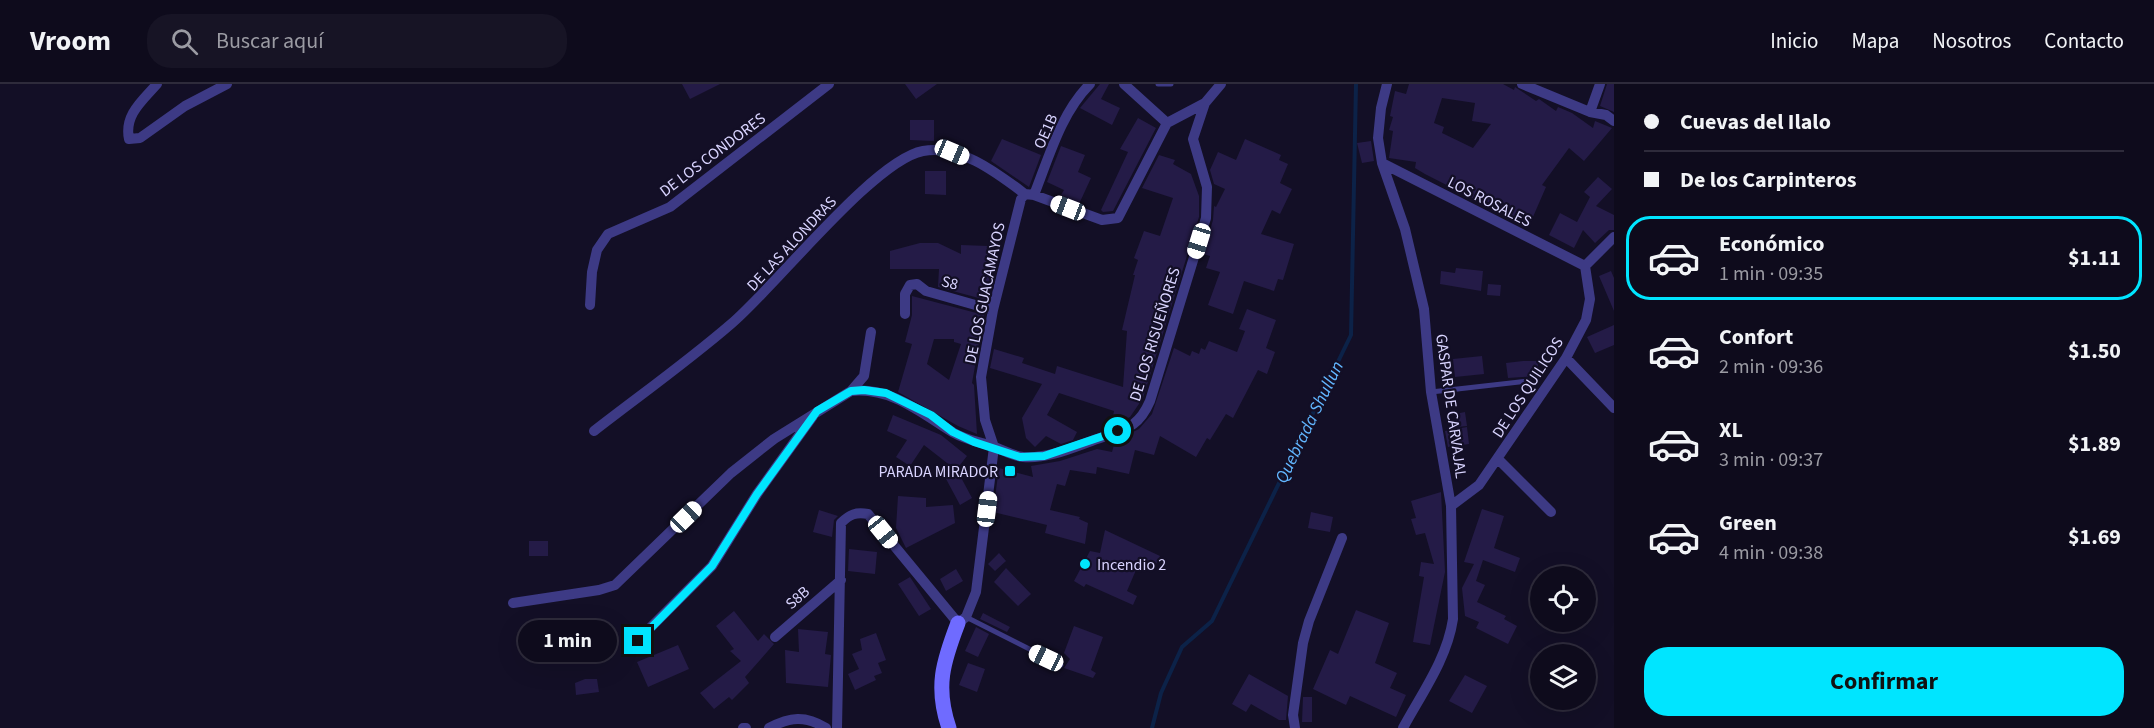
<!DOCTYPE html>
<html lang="es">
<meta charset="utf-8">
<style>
body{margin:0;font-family:"Source Sans 3",sans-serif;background:#171425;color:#f1f3f6;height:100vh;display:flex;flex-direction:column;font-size:22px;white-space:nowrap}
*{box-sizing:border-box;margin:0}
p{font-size:20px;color:#9b9ba3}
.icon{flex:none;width:33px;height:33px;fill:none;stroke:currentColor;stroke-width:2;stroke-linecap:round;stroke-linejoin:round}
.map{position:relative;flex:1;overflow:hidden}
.sheet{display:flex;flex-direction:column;background:#0e0b1c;width:540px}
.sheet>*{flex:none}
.guide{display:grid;align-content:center;height:132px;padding:0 30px;background:#0e0b1c}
.tools{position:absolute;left:1530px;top:482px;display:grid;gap:12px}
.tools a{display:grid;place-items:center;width:66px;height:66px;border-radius:50%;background:#0e0b1c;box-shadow:0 6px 24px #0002,0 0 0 2px #2e2b3b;font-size:30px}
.end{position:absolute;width:27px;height:27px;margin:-14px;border:8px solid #00e5ff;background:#111;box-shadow:0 0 0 3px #111}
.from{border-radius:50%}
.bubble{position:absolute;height:42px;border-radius:21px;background:#0e0b1c;box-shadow:0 6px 24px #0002,0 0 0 2px #2e2b3b;font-size:20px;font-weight:700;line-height:42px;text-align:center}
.car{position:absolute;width:18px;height:36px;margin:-18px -9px;border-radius:8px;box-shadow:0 0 4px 2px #0007;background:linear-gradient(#fff 24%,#345 0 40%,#fff 0 76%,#345 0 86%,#fff 0)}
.guide b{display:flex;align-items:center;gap:21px;height:57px;font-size:22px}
.guide b+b{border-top:2px solid #2e2b3b}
.guide i{width:15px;height:15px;background:#f1f3f6}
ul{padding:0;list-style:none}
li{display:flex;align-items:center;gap:18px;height:84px;margin:0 12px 9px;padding:0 18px;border:3px solid transparent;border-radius:24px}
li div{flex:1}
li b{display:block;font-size:22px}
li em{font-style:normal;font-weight:700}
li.selected{border-color:#00e5ff}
li>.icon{width:54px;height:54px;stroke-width:1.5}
.button{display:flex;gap:12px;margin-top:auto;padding:12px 30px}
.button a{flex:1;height:69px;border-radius:24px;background:#00e5ff;color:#111;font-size:24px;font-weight:700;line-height:69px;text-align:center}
header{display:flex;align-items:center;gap:36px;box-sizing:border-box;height:84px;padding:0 30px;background:#0e0b1c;border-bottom:2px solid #2e2b3b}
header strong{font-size:28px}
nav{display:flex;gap:33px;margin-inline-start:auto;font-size:21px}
.search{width:420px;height:54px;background:#171425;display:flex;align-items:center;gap:15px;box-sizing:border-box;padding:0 21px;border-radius:24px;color:#9b9ba3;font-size:22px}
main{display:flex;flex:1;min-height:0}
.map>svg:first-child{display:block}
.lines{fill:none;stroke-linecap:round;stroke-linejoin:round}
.stream{stroke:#0c2248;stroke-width:4}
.building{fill:#241b47;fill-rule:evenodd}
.lane{stroke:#3d3a85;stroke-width:5}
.street{stroke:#3d3a85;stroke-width:10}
.secondary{stroke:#6f6bff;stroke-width:15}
.route{stroke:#00e5ff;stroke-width:8}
.poi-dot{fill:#00e5ff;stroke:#130f26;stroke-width:2}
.labels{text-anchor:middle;stroke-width:4.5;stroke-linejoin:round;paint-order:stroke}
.street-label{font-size:16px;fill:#d9d4ff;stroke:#130f26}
.poi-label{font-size:16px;fill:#d9d4ff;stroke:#130f26;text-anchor:end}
.water-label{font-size:18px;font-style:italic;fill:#62b6ff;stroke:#130f26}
</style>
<header>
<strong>Vroom</strong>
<div class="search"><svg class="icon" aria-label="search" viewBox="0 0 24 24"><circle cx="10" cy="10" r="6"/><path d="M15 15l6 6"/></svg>Buscar aquí</div>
<nav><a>Inicio</a><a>Mapa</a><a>Nosotros</a><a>Contacto</a></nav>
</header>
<main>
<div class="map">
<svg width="1614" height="644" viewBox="0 0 1614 644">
<rect width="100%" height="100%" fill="#130f26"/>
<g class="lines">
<path class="stream" d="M 1152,644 L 1161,609 L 1182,563 L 1212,537 L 1351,251 L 1356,0"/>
</g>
<path class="building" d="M 682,0 L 720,0 L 690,15 Z
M 905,0 L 937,0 L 916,15 Z
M 1100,0 L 1109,0 L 1101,15 L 1120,24 L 1112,41 L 1080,24 Z
M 1409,0 L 1503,0 L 1514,6 L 1515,3 L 1536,17 L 1539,15 L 1556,27 L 1558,23 L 1572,29 L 1593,44 L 1595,37 L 1612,44 L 1584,77 L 1569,64 L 1542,101 L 1546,103 L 1529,142 L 1508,133 L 1510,129 L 1490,119 L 1475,112 L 1474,115 L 1425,90 L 1415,84 L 1416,78 L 1389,74 L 1393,47 L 1389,46 L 1393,33 L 1390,32 L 1395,7 L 1406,10 ZM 1442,14 L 1475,19 L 1472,37 L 1491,40 L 1473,64 L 1442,49 L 1444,43 L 1434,39 Z
M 1607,0 L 1614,0 L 1614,28 L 1600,22 Z
M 1138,34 L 1156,44 L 1113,127 L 1103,128 L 1101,126 L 1128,68 L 1120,65 Z
M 910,36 L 934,36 L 934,57 L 910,56 Z
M 1002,55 L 1041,71 L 1029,103 L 991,77 Z
M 1245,55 L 1281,71 L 1279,76 L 1288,80 L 1280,99 L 1292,105 L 1280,130 L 1272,126 L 1261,150 L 1294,160 L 1283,196 L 1278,195 L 1274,207 L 1244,197 L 1233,230 L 1208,221 L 1220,188 L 1206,184 L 1210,172 L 1203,170 L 1213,136 L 1214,122 L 1216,123 L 1225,105 L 1214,100 L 1210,86 L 1218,68 L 1236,76 Z
M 1371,57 L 1374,77 L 1362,79 L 1357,59 Z
M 1061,62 L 1085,71 L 1078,88 L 1091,94 L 1079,120 L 1061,111 L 1064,106 L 1047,98 Z
M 1159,71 L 1175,76 L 1173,80 L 1191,90 L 1199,112 L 1199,133 L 1143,314 L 1130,333 L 1111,342 L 1114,327 L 1059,309 L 1047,331 L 1077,348 L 1073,356 L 1061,360 L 1046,352 L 1035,363 L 1026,354 L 1022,334 L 1042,300 L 990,284 L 994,265 L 1024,274 L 1022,279 L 1055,290 L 1057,282 L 1123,303 L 1127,247 L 1122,246 L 1135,191 L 1133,191 L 1138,176 L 1134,174 L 1144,147 L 1160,152 L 1173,114 L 1142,104 Z
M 925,87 L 946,87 L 946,111 L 925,110 Z
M 1598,93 L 1612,105 L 1596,122 L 1614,131 L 1614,146 L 1609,146 L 1595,159 L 1583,146 L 1574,164 L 1549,151 L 1560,129 L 1577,138 L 1590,113 L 1584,108 Z
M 920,159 L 938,159 L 961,170 L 961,161 L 988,162 L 988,189 L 992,189 L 991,201 L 986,202 L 986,216 L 938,203 L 939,185 L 890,185 L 890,167 Z
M 1456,184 L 1483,187 L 1481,207 L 1440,200 L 1441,187 L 1455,189 Z
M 1611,187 L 1614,194 L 1614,227 L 1599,192 Z
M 1488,200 L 1501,201 L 1500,212 L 1487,211 Z
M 912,212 L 984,231 L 972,299 L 974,301 L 977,350 L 958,342 L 898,308 L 912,260 L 905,258 L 912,231 ZM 934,255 L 954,255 L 954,258 L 961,260 L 949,296 L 927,280 Z
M 1247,225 L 1276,236 L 1266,264 L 1275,268 L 1267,290 L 1258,286 L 1233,334 L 1226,330 L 1210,356 L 1207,354 L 1196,373 L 1160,352 L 1154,371 L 1135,366 L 1129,390 L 1097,383 L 1096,390 L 1070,386 L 1065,402 L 1057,400 L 1050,426 L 1080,433 L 1079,435 L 1088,439 L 1085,460 L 1045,449 L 1047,441 L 993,428 L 999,384 L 1033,393 L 1031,382 L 1060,377 L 1097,365 L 1112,368 L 1115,357 L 1139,345 L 1152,330 L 1174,264 L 1190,272 L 1192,267 L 1199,270 L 1201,264 L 1205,266 L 1209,257 L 1237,268 L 1245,247 L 1239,245 Z
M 1614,241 L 1614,261 L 1595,269 L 1587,253 Z
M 1482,272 L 1484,290 L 1455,293 L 1453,275 Z
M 1523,277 L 1538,277 L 1538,292 L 1508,294 L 1506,279 Z
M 1465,328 L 1467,342 L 1457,343 L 1455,330 Z
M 893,331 L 941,351 L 967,372 L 956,386 L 924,361 L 910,382 L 896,373 L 907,356 L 887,347 Z
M 1467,343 L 1469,360 L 1448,363 L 1445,347 Z
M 957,386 L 972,414 L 960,421 L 945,393 Z
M 1441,408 L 1445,488 L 1430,561 L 1413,558 L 1424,493 L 1419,492 L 1421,478 L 1434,480 L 1425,449 L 1416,451 L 1411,435 L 1416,434 L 1411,417 Z
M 898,412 L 926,414 L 926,423 L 953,421 L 955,439 L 906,464 L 896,444 Z
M 1482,425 L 1504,432 L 1494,464 L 1520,474 L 1515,488 L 1483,476 L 1476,497 L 1485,501 L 1477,518 L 1506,532 L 1504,535 L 1517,542 L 1508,560 L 1476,544 L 1479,538 L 1465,532 L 1462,504 L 1474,480 L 1464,478 Z
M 819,426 L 838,432 L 834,436 L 832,453 L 813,448 Z
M 1311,428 L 1333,433 L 1330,448 L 1308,444 Z
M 1105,446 L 1160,472 L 1153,486 L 1139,479 L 1127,507 L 1137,512 L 1133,521 L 1086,500 L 1084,503 L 1074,497 L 1090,467 L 1100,469 Z
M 529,457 L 548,457 L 548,472 L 529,472 Z
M 849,465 L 877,468 L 875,490 L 848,487 Z
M 999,469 L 1006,477 L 995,487 L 988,480 Z
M 1006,484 L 1031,510 L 1018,522 L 994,498 Z
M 956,485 L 963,497 L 946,507 L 940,495 Z
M 910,493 L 931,525 L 919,532 L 898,500 Z
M 1356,526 L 1389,539 L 1375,579 L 1397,589 L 1390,604 L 1406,611 L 1396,633 L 1350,612 L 1346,621 L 1313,605 L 1330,566 L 1338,570 Z
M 734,527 L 758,557 L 764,550 L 774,560 L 745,593 L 749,599 L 732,616 L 729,613 L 714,625 L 700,609 L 741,577 L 730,567 L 734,565 L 716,542 Z
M 983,529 L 1010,543 L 1007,548 L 980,535 Z
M 1074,542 L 1103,553 L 1091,586 L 1096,589 L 1093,594 L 1064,584 L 1070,575 L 1064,569 Z
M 976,543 L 989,550 L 978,573 L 965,567 Z
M 798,545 L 828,548 L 825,570 L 831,571 L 828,603 L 786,599 L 785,566 L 799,568 Z
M 876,549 L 886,576 L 878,579 L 882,589 L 874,592 L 876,596 L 855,606 L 848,590 L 859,585 L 852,570 L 862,566 L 860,555 Z
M 678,561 L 689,585 L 648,603 L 637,578 Z
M 968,579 L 985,585 L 977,608 L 959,601 Z
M 1249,590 L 1288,612 L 1286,636 L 1279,636 L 1251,620 L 1246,628 L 1232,620 Z
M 1465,591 L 1487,602 L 1472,629 L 1449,617 Z
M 585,595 L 597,595 L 599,608 L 576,611 L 575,599 Z
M 1303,613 L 1312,613 L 1312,638 L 1302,638 Z"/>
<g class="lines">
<path class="lane" d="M 1158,0 L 1171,0
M 1431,308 L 1529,297
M 966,533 L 1061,581"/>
<path class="street" d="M 157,0 C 142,17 124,31 129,55 L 140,54 L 185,22 L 227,0
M 1124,0 L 1167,39
M 1387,0 L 1381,24 L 1378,54 L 1382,79 L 1405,145 L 1424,225 L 1431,308 L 1451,422 L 1453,535 C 1447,575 1422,609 1403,644
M 1522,0 L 1590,28 L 1606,31 L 1614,37
M 1590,28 L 1600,0
M 1382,79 L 1585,182
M 1034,111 C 1049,73 1061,29 1090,0
M 1585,182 L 1614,153
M 590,221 L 592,188 L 597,166 L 608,150 L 670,123 L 829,0
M 905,230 L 905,210 L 910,201 L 917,200 L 926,207 L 993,226
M 1566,274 L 1614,324
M 851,307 L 864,292 L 871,248
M 594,347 C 639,312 687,278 731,240 C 775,203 874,76 923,67 C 960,60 997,89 1025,110
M 1498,375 L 1551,428
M 1451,422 L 1479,401 L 1566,274 L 1586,236 L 1590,215 L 1585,182
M 513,519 L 599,506 L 615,501 L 731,389 L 774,355 L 851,307 C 892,303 921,329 954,349 C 968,357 982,358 997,364 C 1005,367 1014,372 1023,373 C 1049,375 1074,363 1097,355 C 1124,345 1138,345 1150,317 L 1206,134 L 1207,103 L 1193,55 L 1205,19 L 1221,0
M 775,553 L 841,496
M 637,557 L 712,482 L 757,410 L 813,332
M 743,644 L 746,644
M 769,644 C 790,633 805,631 826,644
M 837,644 L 841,439 C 850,430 856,428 868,430 L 958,539 L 966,533 L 976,508 L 994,363 L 985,336 L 981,293 L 993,226 L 1021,115 L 1025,110 L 1034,111 L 1102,136 L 1118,134 L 1167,39 L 1205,19
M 1295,644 L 1293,631 L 1303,559 L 1309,537 L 1342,454"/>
<path class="secondary" d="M 949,644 C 935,603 943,578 958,539"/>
</g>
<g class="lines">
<path class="route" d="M 638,557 L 712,482 L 757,410 L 817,327 L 851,307 L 864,306 L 886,309 L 931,331 L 953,348 L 974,358 L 1020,373 L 1044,372 L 1118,347"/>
</g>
<g class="poi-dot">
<rect x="1004" y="381" width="12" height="12" rx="3"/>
<circle cx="1085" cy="480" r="6"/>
</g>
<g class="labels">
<g class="street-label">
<text transform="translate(1045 47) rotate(-66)" y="6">OE1B</text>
<text transform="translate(712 70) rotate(-37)" y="6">DE LOS CONDORES</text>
<text transform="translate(1490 117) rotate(27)" y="6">LOS ROSALES</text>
<text transform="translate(791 159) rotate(-47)" y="6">DE LAS ALONDRAS</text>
<text transform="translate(950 198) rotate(15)" y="6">S8</text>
<text transform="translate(984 209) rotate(-78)" y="6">DE LOS GUACAMAYOS</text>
<text transform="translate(1154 250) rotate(-73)" y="6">DE LOS RISUEÑORES</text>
<text transform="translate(1527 303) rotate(-57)" y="6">DE LOS QUILICOS</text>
<text transform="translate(1452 322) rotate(82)" y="6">GASPAR DE CARVAJAL</text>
<text transform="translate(797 513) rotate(-41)" y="6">S8B</text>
</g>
<g class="poi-label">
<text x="998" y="393">PARADA MIRADOR</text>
<text x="1097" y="486" text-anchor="start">Incendio 2</text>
</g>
<g class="water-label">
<text transform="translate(1309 338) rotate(-64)" y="6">Quebrada Shullun</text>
</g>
</g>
</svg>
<div class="tools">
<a><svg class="icon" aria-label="locate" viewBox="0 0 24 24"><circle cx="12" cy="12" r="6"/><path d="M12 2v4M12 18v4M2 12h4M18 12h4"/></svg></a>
<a><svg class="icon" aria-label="layers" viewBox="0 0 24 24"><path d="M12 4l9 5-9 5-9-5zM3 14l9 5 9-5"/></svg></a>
</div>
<i class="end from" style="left:1118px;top:347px"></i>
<i class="end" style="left:638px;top:557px"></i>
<div class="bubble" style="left:518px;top:536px;width:99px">1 min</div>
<i class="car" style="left:952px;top:68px;rotate:113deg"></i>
<i class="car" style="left:1068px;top:124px;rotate:291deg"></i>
<i class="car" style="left:1199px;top:157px;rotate:197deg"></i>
<i class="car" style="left:987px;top:425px;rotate:7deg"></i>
<i class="car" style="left:686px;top:433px;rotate:46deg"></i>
<i class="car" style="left:883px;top:448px;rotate:141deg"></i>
<i class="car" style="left:1046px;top:574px;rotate:295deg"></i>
</div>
<section class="sheet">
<div class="guide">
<b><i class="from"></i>Cuevas del Ilalo</b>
<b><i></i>De los Carpinteros</b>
</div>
<ul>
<li class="selected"><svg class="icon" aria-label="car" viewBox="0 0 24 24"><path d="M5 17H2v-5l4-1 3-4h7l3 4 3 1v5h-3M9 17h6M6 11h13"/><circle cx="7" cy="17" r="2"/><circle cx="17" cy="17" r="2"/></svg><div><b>Económico</b><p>1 min · 09:35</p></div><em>$1.11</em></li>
<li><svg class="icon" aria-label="car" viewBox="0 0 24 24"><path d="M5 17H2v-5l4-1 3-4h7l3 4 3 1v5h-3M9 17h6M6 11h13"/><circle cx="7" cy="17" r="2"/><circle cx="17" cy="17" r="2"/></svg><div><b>Confort</b><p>2 min · 09:36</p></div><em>$1.50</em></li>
<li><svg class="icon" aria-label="car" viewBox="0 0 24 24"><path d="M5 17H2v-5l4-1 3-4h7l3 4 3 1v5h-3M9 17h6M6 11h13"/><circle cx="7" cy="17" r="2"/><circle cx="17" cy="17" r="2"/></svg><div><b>XL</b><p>3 min · 09:37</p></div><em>$1.89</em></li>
<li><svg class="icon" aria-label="car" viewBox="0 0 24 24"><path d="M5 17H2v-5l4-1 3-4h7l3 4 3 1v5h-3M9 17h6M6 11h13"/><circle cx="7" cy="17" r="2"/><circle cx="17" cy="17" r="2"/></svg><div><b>Green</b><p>4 min · 09:38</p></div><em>$1.69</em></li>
</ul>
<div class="button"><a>Confirmar</a></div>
</section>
</main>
